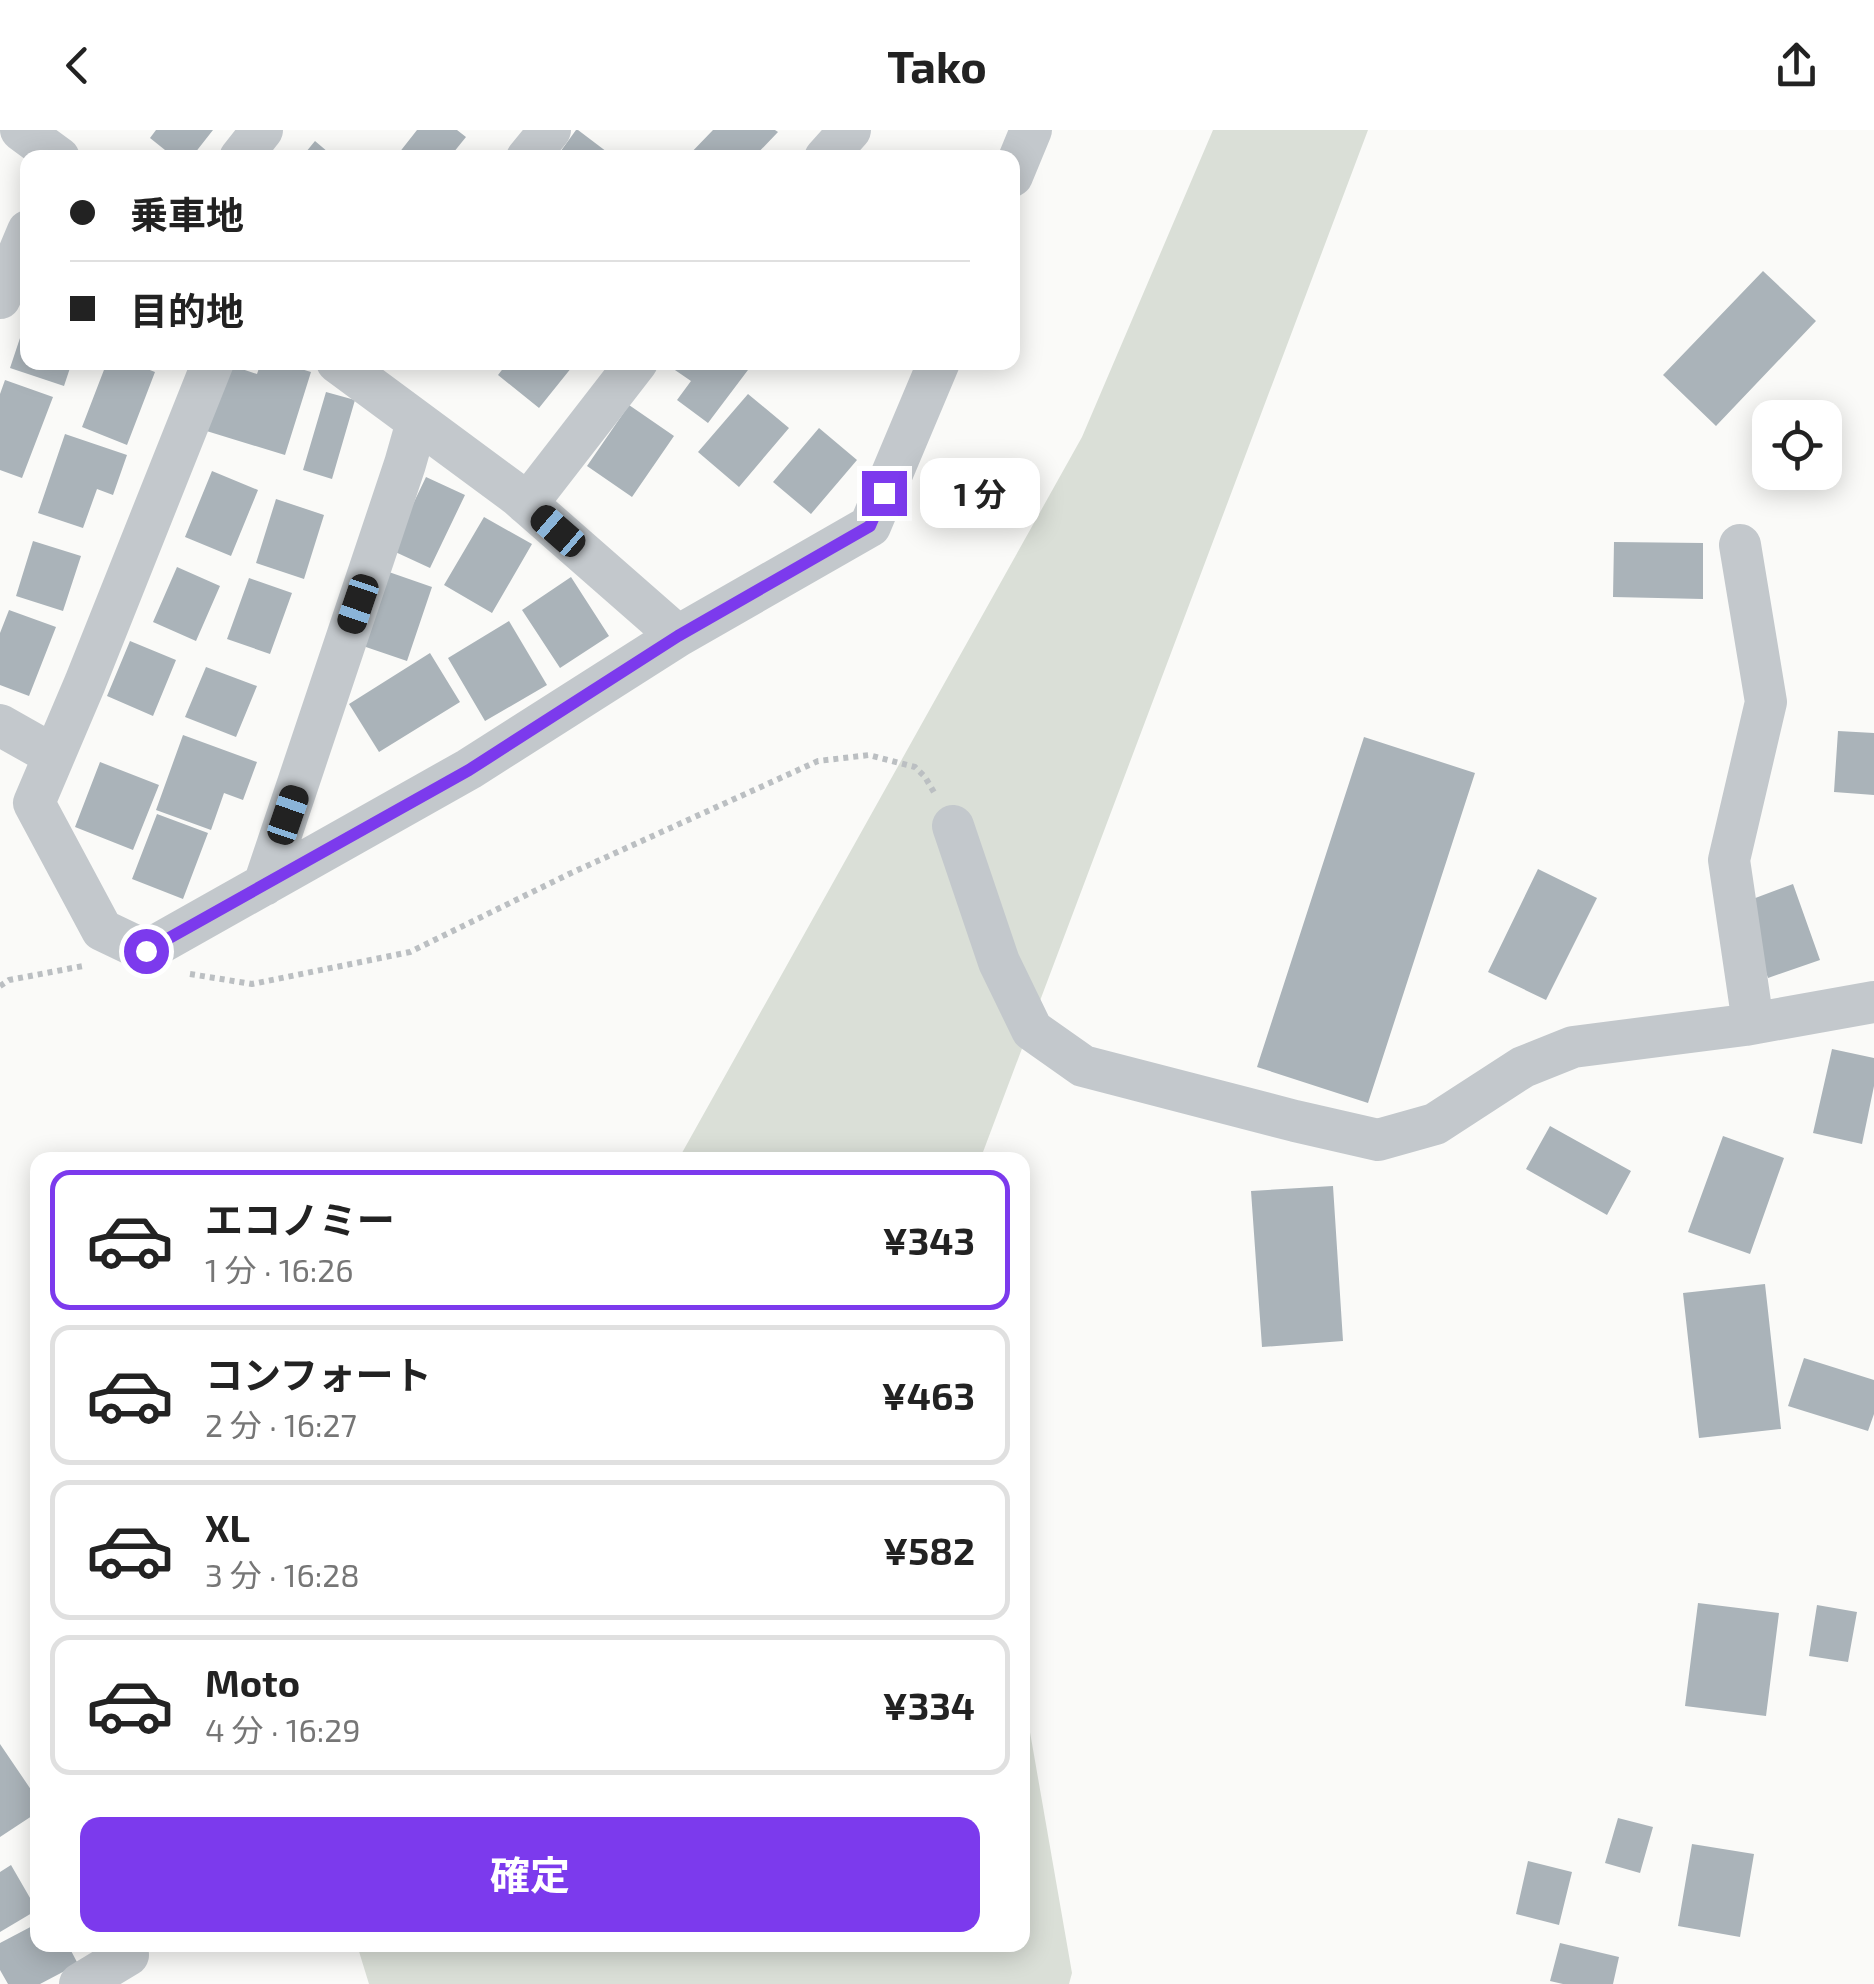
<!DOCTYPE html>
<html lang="ja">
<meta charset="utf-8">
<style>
body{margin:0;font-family:"Exo 2","Noto Sans JP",sans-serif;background:#f2f2f2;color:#222;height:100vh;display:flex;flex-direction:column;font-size:38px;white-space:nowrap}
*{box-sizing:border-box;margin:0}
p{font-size:32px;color:#767676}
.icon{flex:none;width:55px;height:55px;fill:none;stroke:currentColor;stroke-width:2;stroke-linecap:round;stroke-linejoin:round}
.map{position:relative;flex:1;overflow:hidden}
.drawer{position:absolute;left:30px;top:1022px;width:1000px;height:800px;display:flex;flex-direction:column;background:#fff;border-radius:20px;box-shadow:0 5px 25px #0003}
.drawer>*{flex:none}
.banner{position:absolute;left:20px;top:20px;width:1000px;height:220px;border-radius:20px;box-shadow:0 5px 25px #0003;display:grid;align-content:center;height:220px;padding:0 50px;background:#fff}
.fabs{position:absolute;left:1752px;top:270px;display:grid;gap:20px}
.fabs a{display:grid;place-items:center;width:90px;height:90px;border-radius:20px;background:#fff;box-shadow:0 5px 25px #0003;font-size:50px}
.end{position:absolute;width:45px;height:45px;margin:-22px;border:12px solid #7c3aed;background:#fff;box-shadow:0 0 0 5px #fff}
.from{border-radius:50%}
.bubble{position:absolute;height:70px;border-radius:20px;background:#fff;box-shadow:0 5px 25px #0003;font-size:32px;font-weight:700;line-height:70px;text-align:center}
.car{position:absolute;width:30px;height:60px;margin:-30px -15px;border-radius:12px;box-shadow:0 0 8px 2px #0007;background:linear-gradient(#222 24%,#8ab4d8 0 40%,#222 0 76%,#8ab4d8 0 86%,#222 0)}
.banner b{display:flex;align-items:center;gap:35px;height:95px;font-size:38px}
.banner b+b{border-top:2px solid #e0e0e0}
.banner i{width:25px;height:25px;background:#222}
ul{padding:18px 0 0;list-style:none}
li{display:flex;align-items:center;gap:30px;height:140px;margin:0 20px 15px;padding:0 30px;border:5px solid #e0e0e0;border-radius:20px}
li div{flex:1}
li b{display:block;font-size:38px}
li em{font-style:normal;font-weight:700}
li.current{border-color:#7c3aed}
li>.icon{width:90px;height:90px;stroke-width:1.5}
.button{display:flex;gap:20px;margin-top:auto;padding:20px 50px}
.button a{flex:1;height:115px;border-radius:20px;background:#7c3aed;color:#fff;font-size:40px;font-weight:700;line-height:115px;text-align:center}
header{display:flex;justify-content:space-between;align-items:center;height:130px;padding:0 50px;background:#fff;font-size:45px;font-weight:700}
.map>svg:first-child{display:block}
.green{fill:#dadfd7}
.building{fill:#aab3b9}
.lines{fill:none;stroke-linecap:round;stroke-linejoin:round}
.path{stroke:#bbbfc2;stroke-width:6;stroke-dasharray:5 5;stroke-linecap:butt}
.minor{stroke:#c3c8cc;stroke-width:42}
.route{stroke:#7c3aed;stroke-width:12}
</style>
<header><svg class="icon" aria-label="back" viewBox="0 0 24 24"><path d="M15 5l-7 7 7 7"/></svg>Tako<svg class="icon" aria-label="share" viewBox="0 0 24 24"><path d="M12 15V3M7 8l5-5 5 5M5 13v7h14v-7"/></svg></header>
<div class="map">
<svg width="1874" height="1854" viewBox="0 0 1874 1854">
<rect width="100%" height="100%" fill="#fafaf8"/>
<path class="green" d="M 1213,0 L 1368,0 L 980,1030 L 678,1030 L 1082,307 Z
M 1023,1562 L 1072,1843 L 1069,1854 L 369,1854 L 357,1815 L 1022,1815 Z"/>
<path class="building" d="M 156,0 L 213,0 L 191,28 L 175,28 L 150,8 Z
M 417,0 L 457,0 L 466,7 L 449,28 L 395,28 Z
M 576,0 L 578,0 L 615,28 L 562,28 L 558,25 Z
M 713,0 L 775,0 L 778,2 L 753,28 L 686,28 Z
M 315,11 L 335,28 L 301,28 Z
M 1763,141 L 1816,191 L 1716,296 L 1663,245 Z
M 27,187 L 28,232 L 72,232 L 64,256 L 10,238 Z
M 107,232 L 129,232 L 155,242 L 127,315 L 82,297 Z
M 221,232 L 257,244 L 261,232 L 278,232 L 311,242 L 285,325 L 200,299 Z
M 508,232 L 576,232 L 539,278 L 498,245 Z
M 676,232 L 754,232 L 708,293 L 677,270 L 691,251 L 672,238 Z
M 5,250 L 53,267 L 22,348 L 0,340 L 0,264 Z
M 326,262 L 355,270 L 332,349 L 303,340 Z
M 748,264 L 789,298 L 739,357 L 698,322 Z
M 629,275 L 674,306 L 632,367 L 587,336 Z
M 819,298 L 857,330 L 811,384 L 773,352 Z
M 65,304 L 127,325 L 113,365 L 97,359 L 83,398 L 38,383 Z
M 212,341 L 258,360 L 231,426 L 185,407 Z
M 426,347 L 465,365 L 430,438 L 391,420 Z
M 276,369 L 324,385 L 304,449 L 256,433 Z
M 484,387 L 532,414 L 492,483 L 444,455 Z
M 33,411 L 81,426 L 63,481 L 16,466 Z
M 1614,412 L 1703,413 L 1703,469 L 1613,467 Z
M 177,437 L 220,456 L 196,511 L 153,492 Z
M 386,441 L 432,457 L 407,531 L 360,515 Z
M 571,447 L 609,506 L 560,538 L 522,480 Z
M 249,448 L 292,463 L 270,524 L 227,509 Z
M 9,480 L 56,497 L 29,566 L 0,555 L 0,503 Z
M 509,491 L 547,555 L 485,591 L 448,528 Z
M 130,511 L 176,530 L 153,586 L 107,566 Z
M 430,523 L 460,572 L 379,622 L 349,574 Z
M 206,537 L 257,556 L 236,607 L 185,587 Z
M 1838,601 L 1874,603 L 1874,665 L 1834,662 Z
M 183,605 L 257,632 L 243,670 L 224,663 L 211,700 L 156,680 Z
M 1364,607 L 1475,643 L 1368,973 L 1257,937 Z
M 100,632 L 159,655 L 133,720 L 75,697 Z
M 157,684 L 208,703 L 183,769 L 132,749 Z
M 1538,739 L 1597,768 L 1546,870 L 1488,842 Z
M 1793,754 L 1820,830 L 1768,848 L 1742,773 Z
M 1832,919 L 1874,928 L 1874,956 L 1862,1014 L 1813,1003 Z
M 1550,996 L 1631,1041 L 1607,1085 L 1526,1039 Z
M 1723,1006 L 1784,1028 L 1750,1124 L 1688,1102 Z
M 1333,1056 L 1343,1211 L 1262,1217 L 1251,1061 Z
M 1765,1154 L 1781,1299 L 1699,1308 L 1683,1163 Z
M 1804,1228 L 1874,1250 L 1874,1284 L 1868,1301 L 1788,1276 Z
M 1698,1473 L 1779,1483 L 1766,1586 L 1685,1576 Z
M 1817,1475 L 1857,1482 L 1848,1532 L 1809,1526 Z
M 0,1614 L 38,1670 L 38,1682 L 0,1707 Z
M 1618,1688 L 1653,1697 L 1640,1743 L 1605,1733 Z
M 1692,1714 L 1754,1724 L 1740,1807 L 1678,1796 Z
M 1528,1731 L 1572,1742 L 1559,1795 L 1516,1784 Z
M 11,1735 L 37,1780 L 0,1802 L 0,1742 Z
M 38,1793 L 38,1815 L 68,1815 L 78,1834 L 40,1854 L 8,1854 L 0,1840 L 0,1813 Z
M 1560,1813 L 1619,1827 L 1613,1854 L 1563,1854 L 1550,1851 Z"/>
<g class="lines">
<path class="path" d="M 190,844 L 252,854 L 410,822 L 569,744 L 818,631 L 869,625 L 915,637 L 925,647 L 935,664
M 0,856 L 9,850 L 83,836"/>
<path class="minor" d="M 21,0 L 59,28
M 240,28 L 262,0
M 527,28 L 550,0
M 825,28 L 850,0
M 1012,46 L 1031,0
M 0,168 L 28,101
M 213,232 L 85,553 L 34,673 L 102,800 L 146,821 L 469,639 L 678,506 L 870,396 L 939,232
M 337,232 L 517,365 L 678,506
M 527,374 L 637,232
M 1740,415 L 1766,572 L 1729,730 L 1753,893
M 0,595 L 53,625
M 953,696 L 999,832 L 1032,900 L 1083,936 L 1295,991 L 1378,1010 L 1435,994 L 1523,937 L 1573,917 L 1745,895 L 1874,872
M 264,755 L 405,334 L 417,292
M 80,1854 L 128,1825"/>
</g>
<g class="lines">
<path class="route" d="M 146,821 L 469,640 L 678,506 L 870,396 L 884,363"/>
</g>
</svg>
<div class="fabs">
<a><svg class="icon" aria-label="locate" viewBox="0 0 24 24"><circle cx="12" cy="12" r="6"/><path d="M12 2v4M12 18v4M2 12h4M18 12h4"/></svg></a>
</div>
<i class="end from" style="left:146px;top:821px"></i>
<i class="end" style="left:884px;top:363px"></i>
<div class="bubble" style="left:920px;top:328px;width:120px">1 分</div>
<i class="car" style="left:558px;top:401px;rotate:311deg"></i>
<i class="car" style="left:358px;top:474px;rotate:199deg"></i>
<i class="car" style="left:288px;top:685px;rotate:19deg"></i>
<div class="banner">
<b><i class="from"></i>乗車地</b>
<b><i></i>目的地</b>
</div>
<section class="drawer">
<ul>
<li class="current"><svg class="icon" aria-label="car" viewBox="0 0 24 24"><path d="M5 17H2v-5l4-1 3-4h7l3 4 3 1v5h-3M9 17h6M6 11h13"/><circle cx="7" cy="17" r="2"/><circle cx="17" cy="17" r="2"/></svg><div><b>エコノミー</b><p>1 分 · 16:26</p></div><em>¥343</em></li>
<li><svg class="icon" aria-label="car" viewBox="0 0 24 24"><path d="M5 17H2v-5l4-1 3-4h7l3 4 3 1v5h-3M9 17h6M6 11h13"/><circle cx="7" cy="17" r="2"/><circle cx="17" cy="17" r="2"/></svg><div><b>コンフォート</b><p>2 分 · 16:27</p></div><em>¥463</em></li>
<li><svg class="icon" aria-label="car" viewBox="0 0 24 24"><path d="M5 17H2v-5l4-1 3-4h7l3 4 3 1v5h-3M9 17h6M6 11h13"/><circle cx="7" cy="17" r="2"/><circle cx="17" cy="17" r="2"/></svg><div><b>XL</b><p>3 分 · 16:28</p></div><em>¥582</em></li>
<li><svg class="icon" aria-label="car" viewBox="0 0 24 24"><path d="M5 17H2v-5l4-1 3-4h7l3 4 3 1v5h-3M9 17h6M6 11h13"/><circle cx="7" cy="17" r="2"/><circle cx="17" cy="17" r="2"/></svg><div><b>Moto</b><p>4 分 · 16:29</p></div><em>¥334</em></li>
</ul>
<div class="button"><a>確定</a></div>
</section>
</div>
